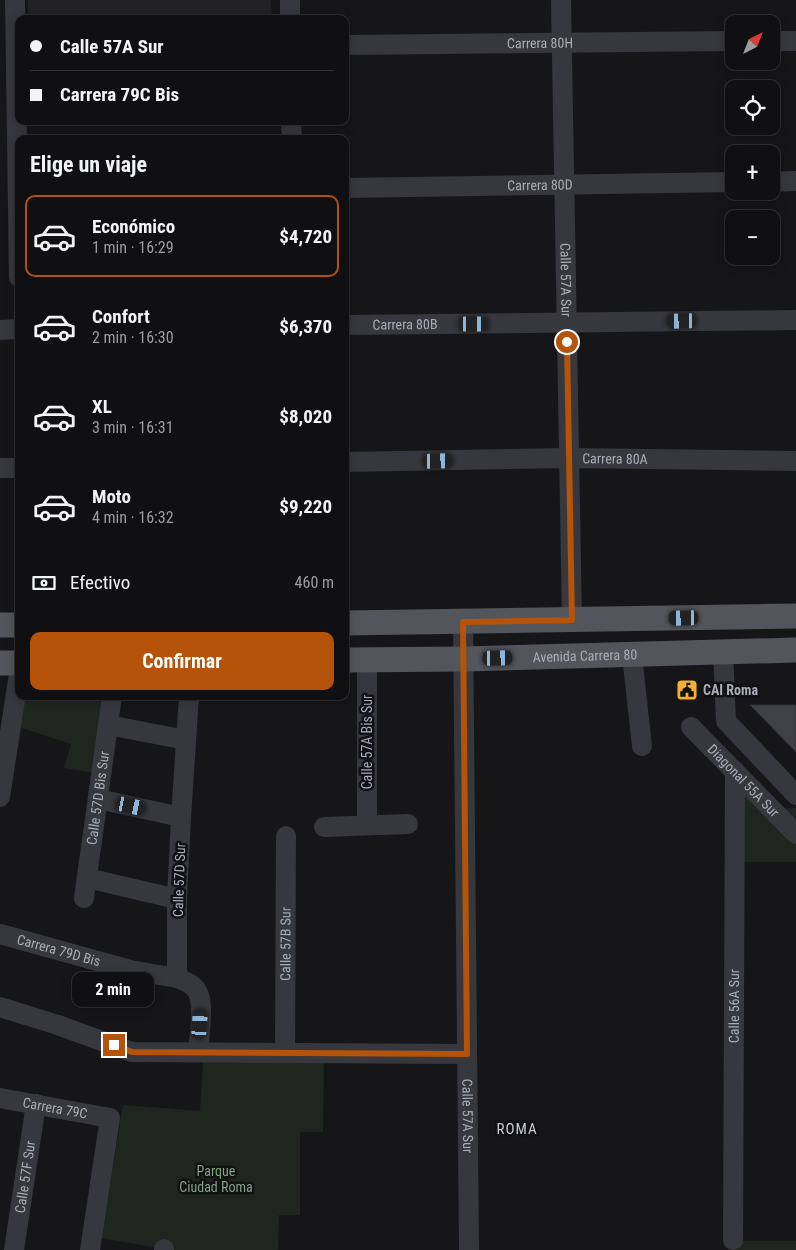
<!DOCTYPE html>
<html lang="es">
<meta charset="utf-8">
<style>
body{margin:0;font-family:"Roboto Condensed",sans-serif;background:#19191b;color:#f1f3f6;height:100vh;display:flex;flex-direction:column;font-size:19px;white-space:nowrap}
*{box-sizing:border-box;margin:0}
p{font-size:16px;color:#9c9d9f}
.icon{flex:none;width:28px;height:28px;fill:none;stroke:currentColor;stroke-width:2;stroke-linecap:round;stroke-linejoin:round}
.map{position:relative;flex:1;overflow:hidden}
.details{position:absolute;left:15px;top:135px;width:334px;height:565px;display:flex;flex-direction:column;background:#101012;border-radius:10px;box-shadow:0 2px 12px #0003,0 0 0 1px #303032}
.details>*{flex:none}
.top-card{position:absolute;left:15px;top:15px;width:334px;height:110px;border-radius:10px;box-shadow:0 2px 12px #0003,0 0 0 1px #303032;display:grid;align-content:center;height:110px;padding:0 15px;background:#101012}
.needle{width:32px;rotate:42deg}
.buttons{position:absolute;left:725px;top:15px;display:grid;gap:10px}
.buttons a{display:grid;place-items:center;width:55px;height:55px;border-radius:10px;background:#101012;box-shadow:0 2px 12px #0003,0 0 0 1px #303032;font-size:25px}
.end{position:absolute;width:22px;height:22px;margin:-11px;border:6px solid #b45309;background:#fff;box-shadow:0 0 0 2px #fff}
.from{border-radius:50%}
.bubble{position:absolute;height:35px;border-radius:10px;background:#101012;box-shadow:0 2px 12px #0003,0 0 0 1px #303032;font-size:16px;font-weight:700;line-height:35px;text-align:center}
.car{position:absolute;width:15px;height:30px;margin:-15px -8px;border-radius:6px;box-shadow:0 0 4px 1px #0007;background:linear-gradient(#222 24%,#8ab4d8 0 40%,#222 0 76%,#8ab4d8 0 86%,#222 0)}
.top-card b{display:flex;align-items:center;gap:18px;height:48px;font-size:19px}
.top-card b+b{border-top:1px solid #303032}
.top-card i{width:12px;height:12px;background:#f1f3f6}
ul{padding:0;list-style:none}
li{display:flex;align-items:center;gap:15px;height:82px;margin:0 10px 8px;padding:0 5px;border:2px solid transparent;border-radius:10px}
li div{flex:1}
li b{display:block;font-size:19px}
li em{font-style:normal;font-weight:700}
li.on{border-color:#b45309}
li>.icon{width:45px;height:45px;stroke-width:1.5}
h2{padding:0 15px;font-size:22px;line-height:60px}
.pay{display:flex;align-items:center;gap:12px;height:55px;padding:0 15px;font-size:19px}
.pay p{margin-inline-start:auto}
.cta{display:flex;gap:10px;margin-top:auto;padding:10px 15px}
.cta a{flex:1;height:58px;border-radius:10px;background:#b45309;color:#fff;font-size:20px;font-weight:700;line-height:58px;text-align:center}
.map>svg:first-child{display:block}
.built{fill:#222225}
.green{fill:#1e261f}
.building{fill:#404145;stroke:#303034}
.lines{fill:none;stroke-linecap:round;stroke-linejoin:round}
.minor{stroke:#37383d;stroke-width:20}
.major{stroke:#53555c;stroke-width:25}
.route{stroke:#b45309;stroke-width:6}
.labels{text-anchor:middle;stroke-width:5;stroke-linejoin:round;paint-order:stroke}
.street-label{font-size:14px;fill:#a8adb8;stroke:#111113}
.poi-label{font-size:14px;font-weight:bold;fill:#a8adb8;stroke:#111113;text-anchor:start}
.park-label{font-size:14px;fill:#7fa381;stroke:#111113}
.neighbourhood-label{font-size:15px;letter-spacing:1px;fill:#c9ccd4;stroke:#111113}
</style>
<div class="map">
<svg width="796" height="1250" viewBox="0 0 796 1250">
<rect width="100%" height="100%" fill="#161618"/>
<path class="built" d="M 28,0 L 271,0 L 272,19 L 28,19 Z"/>
<path class="green" d="M 22,696 L 104,696 L 94,773 L 64,768 L 71,744 L 16,726 Z
M 740,785 L 763,809 L 796,808 L 796,862 L 741,862 Z
M 324,1060 L 323,1132 L 300,1132 L 300,1215 L 279,1215 L 278,1250 L 169,1250 L 101,1238 L 123,1105 L 200,1111 L 203,1061 Z
M 734,1241 L 796,1241 L 796,1250 L 734,1250 Z"/>
<path class="building" d="M 679,680 L 695,680 L 695,699 L 679,699 Z
M 750,705 L 796,705 L 796,752 Z"/>
<g class="lines">
<g class="minor">
<path d="M 15,0 L 19,277"/>
<path d="M 290,0 L 290,19"/>
<path id="s1" d="M 561,0 L 572,620"/>
<path d="M 771,41 L 796,41"/>
<path id="s2" d="M 345,45 L 734,41"/>
<path d="M 291,121 L 292,139"/>
<path d="M 771,182 L 796,181"/>
<path id="s3" d="M 345,188 L 734,182"/>
<path id="s4" d="M 345,325 L 796,320"/>
<path d="M 0,330 L 19,329"/>
<path id="s5" d="M 345,462 L 569,458 L 796,461"/>
<path d="M 0,468 L 19,468"/>
<path id="s6" d="M 463,622 L 469,1250"/>
<path d="M 723,652 L 726,721 L 796,795"/>
<path d="M 632,655 L 642,746"/>
<path d="M 367,660 L 367,825"/>
<path d="M 189,696 L 181,817 L 177,899 L 177,978 C 185,981 193,984 197,991 C 205,1003 199,1037 198,1052"/>
<path d="M 108,725 L 186,740"/>
<path id="s7" d="M 691,727 L 796,834"/>
<path d="M 0,797 L 19,674"/>
<path d="M 98,799 L 181,817"/>
<path d="M 324,827 L 408,824"/>
<path d="M 87,878 L 177,899"/>
<path id="s8" d="M 84,898 L 112,696"/>
<path id="s9" d="M 0,934 L 130,970 L 177,978"/>
<path d="M 0,1007 L 58,1025 L 132,1052 L 467,1054"/>
<path id="s10" d="M 285,1053 L 286,836"/>
<path id="s11" d="M 0,1098 L 110,1118 L 90,1250"/>
<path id="s12" d="M 733,1240 L 735,771"/>
<path id="s13" d="M 14,1250 L 36,1104"/>
<path d="M 164,1250 L 164,1249"/>
</g>
<g class="major">
<path d="M 345,623 L 796,616"/>
<path d="M 0,625 L 19,625"/>
<path id="s14" d="M 345,660 L 464,659 L 796,650"/>
<path d="M 0,663 L 19,663"/>
</g>
</g>
<g class="lines">
<path class="route" d="M 114,1045 L 132,1052 L 467,1054 L 463,622 L 572,620 L 567,342"/>
</g>
<defs>
<g id="civic-square" transform="scale(1.125)"><rect x="-9" y="-9" width="18" height="18" rx="4" fill="#f2b134" stroke="#111113"/><path d="M-.6-6.5H3V-4.5H.6V-3L4-1V1h2V6H-6V1h2V-1L-.6-3ZM-1.2 2.5V6h2.4V2.5Z" fill="#111"/></g>
</defs>
<g fill-rule="evenodd">
<use href="#civic-square" x="687" y="690"/>
</g>
<g class="labels">
<g class="street-label">
<text dy="5" stroke="none"><textPath href="#s2" startOffset="195">Carrera 80H</textPath></text>
<text dy="5" stroke="none"><textPath href="#s3" startOffset="195">Carrera 80D</textPath></text>
<text dy="5" stroke="none"><textPath href="#s1" startOffset="280">Calle 57A Sur</textPath></text>
<text dy="5" stroke="none"><textPath href="#s4" startOffset="60">Carrera 80B</textPath></text>
<text dy="5" stroke="none"><textPath href="#s5" startOffset="270">Carrera 80A</textPath></text>
<text dy="5" stroke="none"><textPath href="#s14" startOffset="240">Avenida Carrera 80</textPath></text>
<text transform="translate(367 742) rotate(-90)" y="5">Calle 57A Bis Sur</text>
<text dy="5" stroke="none"><textPath href="#s7" startOffset="75">Diagonal 55A Sur</textPath></text>
<text dy="5" stroke="none"><textPath href="#s8" startOffset="101">Calle 57D Bis Sur</textPath></text>
<text transform="translate(179 880) rotate(-88)" y="5">Calle 57D Sur</text>
<text dy="5" stroke="none"><textPath href="#s10" startOffset="109">Calle 57B Sur</textPath></text>
<text dy="5" stroke="none"><textPath href="#s9" startOffset="61">Carrera 79D Bis</textPath></text>
<text dy="5" stroke="none"><textPath href="#s12" startOffset="234">Calle 56A Sur</textPath></text>
<text dy="5" stroke="none"><textPath href="#s11" startOffset="56">Carrera 79C</textPath></text>
<text dy="5" stroke="none"><textPath href="#s6" startOffset="494">Calle 57A Sur</textPath></text>
<text dy="5" stroke="none"><textPath href="#s13" startOffset="74">Calle 57F Sur</textPath></text>
</g>
<g class="poi-label">
<text x="703" y="695">CAI Roma</text>
</g>
<g class="park-label">
<text x="216" y="1176">Parque<tspan x="216" dy="16">Ciudad Roma</tspan></text>
</g>
<g class="neighbourhood-label">
<text x="517" y="1134">ROMA</text>
</g>
</g>
</svg>
<div class="buttons">
<a><svg class="needle" viewBox="-14 -14 28 28"><path d="M0-13l5 13h-10z" fill="#e53935"/><path d="M0 13l5-13h-10z" fill="#9c9d9f"/></svg></a>
<a><svg class="icon" aria-label="locate" viewBox="0 0 24 24"><circle cx="12" cy="12" r="6"/><path d="M12 2v4M12 18v4M2 12h4M18 12h4"/></svg></a>
<a>+</a>
<a>−</a>
</div>
<i class="end from" style="left:567px;top:342px"></i>
<i class="end" style="left:114px;top:1045px"></i>
<div class="bubble" style="left:72px;top:972px;width:82px">2 min</div>
<i class="car" style="left:682px;top:321px;rotate:269deg"></i>
<i class="car" style="left:474px;top:324px;rotate:90deg"></i>
<i class="car" style="left:438px;top:461px;rotate:89deg"></i>
<i class="car" style="left:684px;top:618px;rotate:269deg"></i>
<i class="car" style="left:498px;top:658px;rotate:89deg"></i>
<i class="car" style="left:131px;top:806px;rotate:102deg"></i>
<i class="car" style="left:200px;top:1024px;rotate:4deg"></i>
<div class="top-card">
<b><i class="from"></i>Calle 57A Sur</b>
<b><i></i>Carrera 79C Bis</b>
</div>
<section class="details">
<h2>Elige un viaje</h2>
<ul>
<li class="on"><svg class="icon" aria-label="car" viewBox="0 0 24 24"><path d="M5 17H2v-5l4-1 3-4h7l3 4 3 1v5h-3M9 17h6M6 11h13"/><circle cx="7" cy="17" r="2"/><circle cx="17" cy="17" r="2"/></svg><div><b>Económico</b><p>1 min · 16:29</p></div><em>$4,720</em></li>
<li><svg class="icon" aria-label="car" viewBox="0 0 24 24"><path d="M5 17H2v-5l4-1 3-4h7l3 4 3 1v5h-3M9 17h6M6 11h13"/><circle cx="7" cy="17" r="2"/><circle cx="17" cy="17" r="2"/></svg><div><b>Confort</b><p>2 min · 16:30</p></div><em>$6,370</em></li>
<li><svg class="icon" aria-label="car" viewBox="0 0 24 24"><path d="M5 17H2v-5l4-1 3-4h7l3 4 3 1v5h-3M9 17h6M6 11h13"/><circle cx="7" cy="17" r="2"/><circle cx="17" cy="17" r="2"/></svg><div><b>XL</b><p>3 min · 16:31</p></div><em>$8,020</em></li>
<li><svg class="icon" aria-label="car" viewBox="0 0 24 24"><path d="M5 17H2v-5l4-1 3-4h7l3 4 3 1v5h-3M9 17h6M6 11h13"/><circle cx="7" cy="17" r="2"/><circle cx="17" cy="17" r="2"/></svg><div><b>Moto</b><p>4 min · 16:32</p></div><em>$9,220</em></li>
</ul>
<div class="pay"><svg class="icon" aria-label="cash" viewBox="0 0 24 24"><path d="M3 7h18v10H3z"/><circle cx="12" cy="12" r="2"/></svg>Efectivo<p>460 m</p></div>
<div class="cta"><a>Confirmar</a></div>
</section>
</div>
